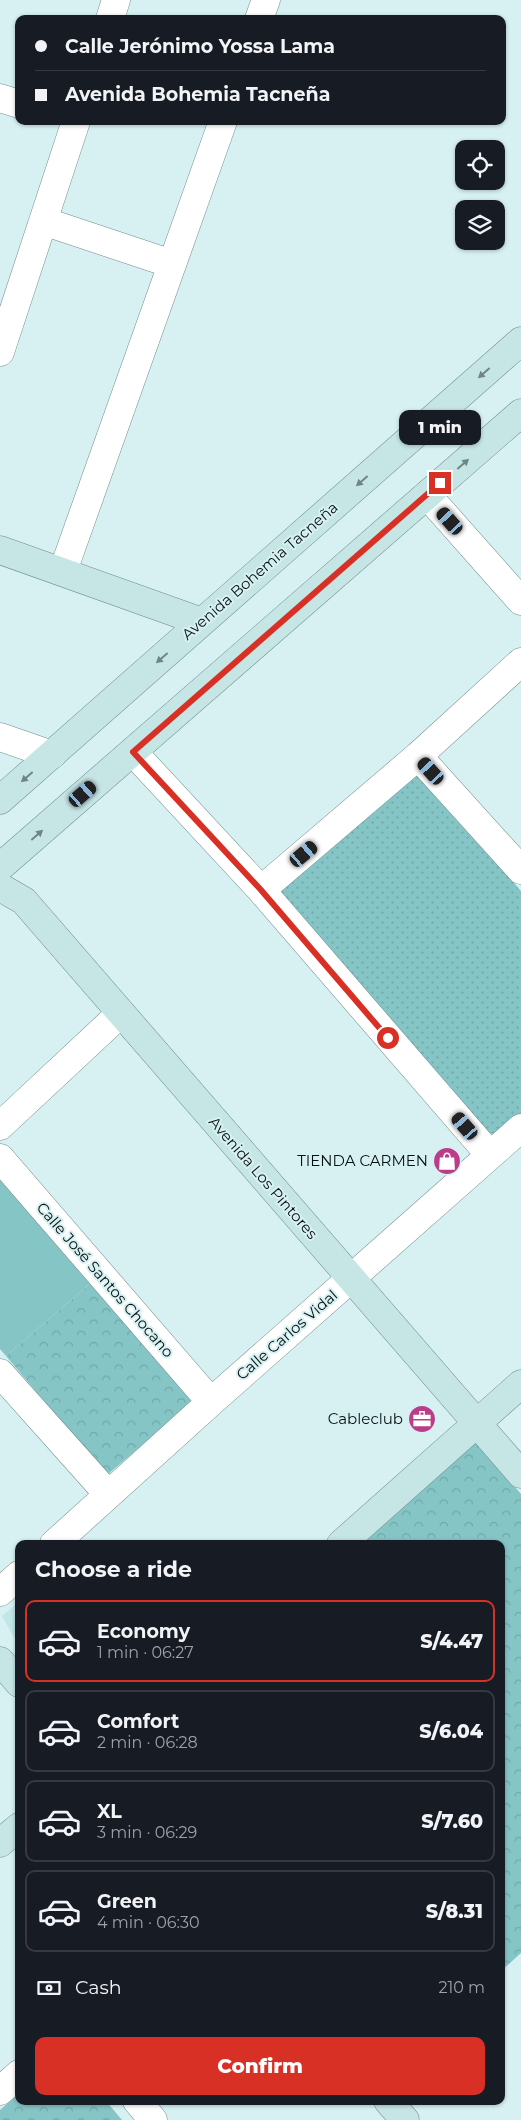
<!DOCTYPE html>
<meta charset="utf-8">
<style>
body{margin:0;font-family:Montserrat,sans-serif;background:#242831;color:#f1f3f6;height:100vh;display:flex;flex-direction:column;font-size:19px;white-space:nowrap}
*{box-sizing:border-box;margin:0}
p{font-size:16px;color:#9ea1a6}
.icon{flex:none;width:28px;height:28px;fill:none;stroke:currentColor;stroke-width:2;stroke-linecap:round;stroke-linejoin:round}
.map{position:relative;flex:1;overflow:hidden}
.panel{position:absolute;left:15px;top:1540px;width:490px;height:565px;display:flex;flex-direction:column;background:#171b24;border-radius:10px;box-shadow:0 1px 4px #0004}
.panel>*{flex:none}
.hud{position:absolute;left:15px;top:15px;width:491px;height:110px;border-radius:10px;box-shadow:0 1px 4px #0004;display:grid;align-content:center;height:110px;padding:0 20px;background:#171b24}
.buttons{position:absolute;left:455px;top:140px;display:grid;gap:10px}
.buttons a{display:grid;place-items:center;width:50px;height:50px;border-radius:10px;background:#171b24;box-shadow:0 1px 4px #0004;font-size:25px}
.end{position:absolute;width:22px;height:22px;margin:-11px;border:6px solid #d93025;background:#fff;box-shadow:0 0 0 2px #fff}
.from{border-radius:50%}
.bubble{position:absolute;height:35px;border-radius:10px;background:#171b24;box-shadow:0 1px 4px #0004;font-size:16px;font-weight:800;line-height:35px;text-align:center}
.car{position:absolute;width:15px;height:30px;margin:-15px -8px;border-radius:6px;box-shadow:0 0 4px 1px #0007;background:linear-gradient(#222 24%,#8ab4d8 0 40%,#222 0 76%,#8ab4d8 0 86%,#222 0)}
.hud b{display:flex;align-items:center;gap:18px;height:48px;font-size:19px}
.hud b+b{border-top:1px solid #363941}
.hud i{width:12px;height:12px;background:#f1f3f6}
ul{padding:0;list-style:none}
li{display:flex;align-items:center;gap:15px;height:82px;margin:0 10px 8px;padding:0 10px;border:2px solid #363941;border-radius:10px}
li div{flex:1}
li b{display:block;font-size:19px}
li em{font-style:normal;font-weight:800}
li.active{border-color:#d93025}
li>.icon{width:45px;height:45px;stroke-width:1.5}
h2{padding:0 20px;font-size:22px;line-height:60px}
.pay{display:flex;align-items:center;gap:12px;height:55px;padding:0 20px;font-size:19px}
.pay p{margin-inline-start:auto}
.cta{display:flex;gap:10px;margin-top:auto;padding:10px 20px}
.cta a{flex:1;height:58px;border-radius:10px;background:#d93025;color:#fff;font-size:20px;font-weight:800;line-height:58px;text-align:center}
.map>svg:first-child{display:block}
.built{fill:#c1e6e6}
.grass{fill:url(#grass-dots)}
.park{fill:url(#park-crowns)}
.garden{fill:#85c5c6}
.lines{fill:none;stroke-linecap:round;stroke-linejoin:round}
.street-casing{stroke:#738c8c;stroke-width:29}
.secondary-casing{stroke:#738c8c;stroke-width:29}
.street{stroke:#fff;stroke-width:28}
.secondary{stroke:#c6e5e5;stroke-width:28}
.oneway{fill:#708686}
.route{stroke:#d93025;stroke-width:6}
.labels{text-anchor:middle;stroke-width:4;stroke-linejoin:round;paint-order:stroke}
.street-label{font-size:15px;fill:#081111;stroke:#d7f1f2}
.poi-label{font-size:15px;fill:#081111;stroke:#d7f1f2;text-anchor:end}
</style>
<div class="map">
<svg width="521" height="2120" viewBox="0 0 521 2120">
<defs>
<pattern id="grass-dots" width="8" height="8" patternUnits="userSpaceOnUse" patternTransform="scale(1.25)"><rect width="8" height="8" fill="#85c5c6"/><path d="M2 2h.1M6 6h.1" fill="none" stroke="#71a8a9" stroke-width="1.8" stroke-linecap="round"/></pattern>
<pattern id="park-crowns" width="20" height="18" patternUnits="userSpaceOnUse" patternTransform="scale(1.25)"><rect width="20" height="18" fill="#85c5c6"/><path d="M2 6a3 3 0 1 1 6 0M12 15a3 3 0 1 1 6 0" fill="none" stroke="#71a8a9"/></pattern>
</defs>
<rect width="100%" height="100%" fill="#d7f1f2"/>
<path class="built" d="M 19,1602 L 19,1646 L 2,1616 Z"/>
<path class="grass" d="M 407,776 L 420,776 L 521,891 L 521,1115 L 499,1135 L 489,1133 L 280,898 L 280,887 Z"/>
<path class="park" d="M 93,1281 L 195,1400 L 107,1475 L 6,1356 Z
M 476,1441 L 521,1494 L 521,1953 L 501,1971 L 501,1544 L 358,1544 Z
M 19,2093 L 19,2101 L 106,2101 L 122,2120 L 0,2120 L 0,2110 Z"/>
<path class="garden" d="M 0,1171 L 93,1281 L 6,1356 L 0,1349 Z"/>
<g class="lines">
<g class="street-casing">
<path id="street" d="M 110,19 L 116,0
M 259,19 L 266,0
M 0,98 L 19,104
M 43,221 L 172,264
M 0,352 L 76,121
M 427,495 L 521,601
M 63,571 L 223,121
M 0,737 L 52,755
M 133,752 L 261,890 L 490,1155
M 418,756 L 521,870
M 261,890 L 418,756 L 521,662
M 0,1126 L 120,1014
M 0,1158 L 211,1402
M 0,1373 L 108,1494
M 54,1544 L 211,1402 L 521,1128
M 0,1592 L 19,1575
M 0,2091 L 19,2074
M 137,2101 L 153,2120"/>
</g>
<g class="secondary-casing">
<path id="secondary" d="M 0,550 L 202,622
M 0,800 L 521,341
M 0,867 L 521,413
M 0,887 L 24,901 L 521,1474
M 341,1544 L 521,1384
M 0,1661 L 19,1683
M 0,1843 L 19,1827
M 388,2101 L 405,2120"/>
</g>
<use href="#street" class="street"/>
<use href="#secondary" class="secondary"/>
</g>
<defs><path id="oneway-solid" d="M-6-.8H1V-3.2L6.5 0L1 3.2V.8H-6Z" transform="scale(1.25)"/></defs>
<g class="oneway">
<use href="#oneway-solid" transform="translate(484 373) rotate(139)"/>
<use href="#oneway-solid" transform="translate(463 464) rotate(-41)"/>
<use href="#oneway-solid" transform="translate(362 481) rotate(139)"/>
<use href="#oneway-solid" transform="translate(162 658) rotate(139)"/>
<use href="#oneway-solid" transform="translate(27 777) rotate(139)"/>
<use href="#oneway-solid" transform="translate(37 835) rotate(-41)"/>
</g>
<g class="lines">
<path class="route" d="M 388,1038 L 261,890 L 133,752 L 440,483"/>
</g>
<defs>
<g id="shop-disc" transform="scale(1.4375)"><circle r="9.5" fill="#bb3d8a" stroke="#d7f1f2"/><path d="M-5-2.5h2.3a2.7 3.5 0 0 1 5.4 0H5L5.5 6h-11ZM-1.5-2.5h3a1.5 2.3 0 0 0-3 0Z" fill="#fff"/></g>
<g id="office-disc" transform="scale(1.4375)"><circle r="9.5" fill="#bb3d8a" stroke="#d7f1f2"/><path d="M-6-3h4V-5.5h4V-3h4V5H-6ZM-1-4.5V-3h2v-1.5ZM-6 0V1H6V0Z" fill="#fff"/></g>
</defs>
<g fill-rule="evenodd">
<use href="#shop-disc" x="447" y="1161"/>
<use href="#office-disc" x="422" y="1419"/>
</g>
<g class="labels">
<g class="street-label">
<text transform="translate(260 571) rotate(-41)" y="5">Avenida Bohemia Tacneña</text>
<text transform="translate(263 1178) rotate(49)" y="5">Avenida Los Pintores</text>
<text transform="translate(105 1280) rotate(49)" y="5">Calle José Santos Chocano</text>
<text transform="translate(287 1335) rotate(-41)" y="5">Calle Carlos Vidal</text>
</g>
<g class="poi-label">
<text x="428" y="1166">TIENDA CARMEN</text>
<text x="403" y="1424">Cableclub</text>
</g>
</g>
</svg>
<div class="buttons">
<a><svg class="icon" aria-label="locate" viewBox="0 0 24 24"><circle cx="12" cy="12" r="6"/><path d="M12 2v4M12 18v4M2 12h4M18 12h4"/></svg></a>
<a><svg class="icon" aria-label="layers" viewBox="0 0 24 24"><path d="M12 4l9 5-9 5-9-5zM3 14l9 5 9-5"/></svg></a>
</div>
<i class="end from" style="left:388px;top:1038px"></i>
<i class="end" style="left:440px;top:483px"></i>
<div class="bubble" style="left:399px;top:410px;width:82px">1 min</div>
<i class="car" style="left:450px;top:521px;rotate:318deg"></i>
<i class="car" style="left:431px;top:771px;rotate:318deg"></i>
<i class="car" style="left:83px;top:794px;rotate:49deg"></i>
<i class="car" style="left:304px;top:854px;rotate:50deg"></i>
<i class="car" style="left:465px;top:1126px;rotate:319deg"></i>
<div class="hud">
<b><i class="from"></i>Calle Jerónimo Yossa Lama</b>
<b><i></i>Avenida Bohemia Tacneña</b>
</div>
<section class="panel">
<h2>Choose a ride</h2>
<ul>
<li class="active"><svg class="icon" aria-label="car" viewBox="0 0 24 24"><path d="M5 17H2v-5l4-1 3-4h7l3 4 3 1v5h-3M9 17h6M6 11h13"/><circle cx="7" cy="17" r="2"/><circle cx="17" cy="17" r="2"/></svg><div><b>Economy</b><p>1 min · 06:27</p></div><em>S/4.47</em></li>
<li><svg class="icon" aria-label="car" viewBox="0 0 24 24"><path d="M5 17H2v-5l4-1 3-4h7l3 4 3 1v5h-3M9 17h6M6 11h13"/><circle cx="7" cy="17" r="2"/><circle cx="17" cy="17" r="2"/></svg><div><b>Comfort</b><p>2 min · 06:28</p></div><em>S/6.04</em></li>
<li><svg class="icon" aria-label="car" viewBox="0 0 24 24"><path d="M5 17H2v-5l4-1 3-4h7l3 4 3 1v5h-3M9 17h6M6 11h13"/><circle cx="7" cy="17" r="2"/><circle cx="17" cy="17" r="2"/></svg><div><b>XL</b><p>3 min · 06:29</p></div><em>S/7.60</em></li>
<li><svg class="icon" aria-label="car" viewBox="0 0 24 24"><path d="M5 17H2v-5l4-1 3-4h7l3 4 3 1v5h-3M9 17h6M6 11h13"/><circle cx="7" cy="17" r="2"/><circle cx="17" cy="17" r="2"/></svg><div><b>Green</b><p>4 min · 06:30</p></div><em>S/8.31</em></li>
</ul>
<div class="pay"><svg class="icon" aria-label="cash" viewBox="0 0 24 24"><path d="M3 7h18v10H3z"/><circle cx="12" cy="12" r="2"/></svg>Cash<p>210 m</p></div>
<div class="cta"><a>Confirm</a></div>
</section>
</div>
